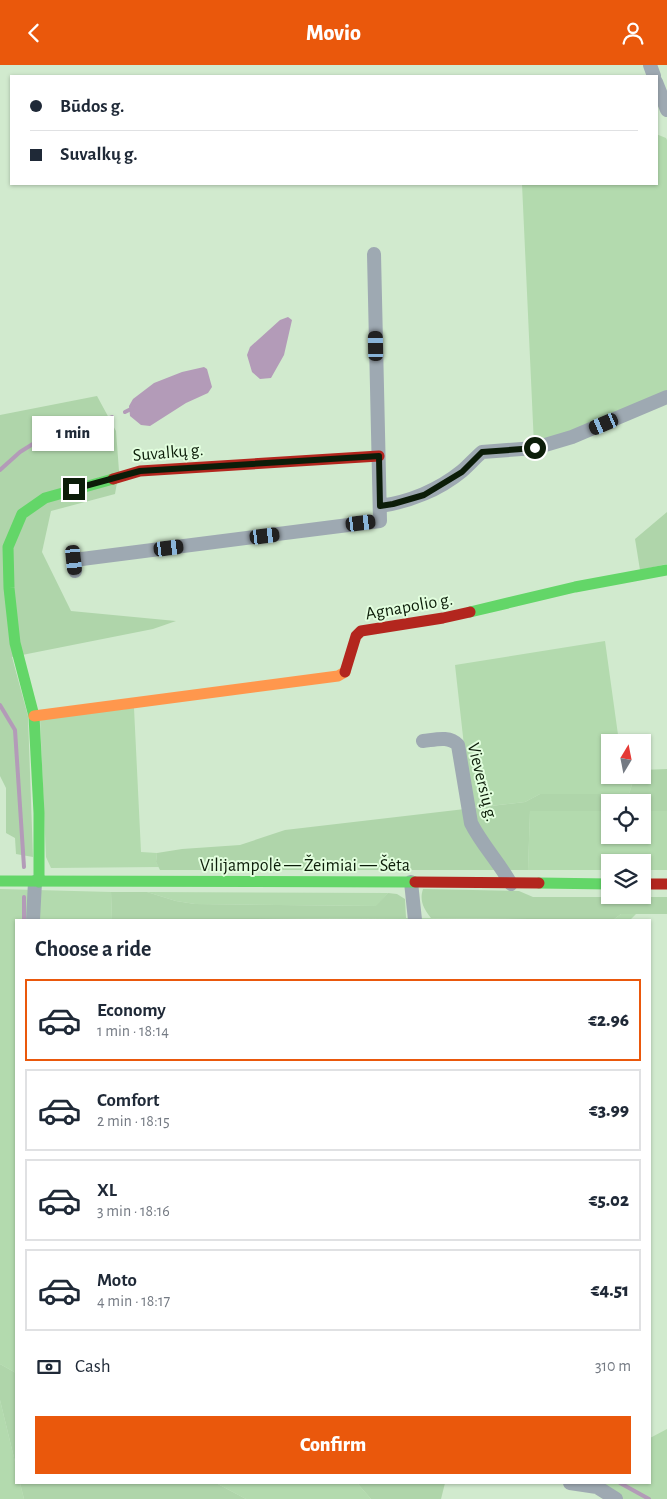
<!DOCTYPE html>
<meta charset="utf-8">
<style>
body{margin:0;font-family:"Alegreya Sans",sans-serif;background:#f2f2f3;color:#1f2937;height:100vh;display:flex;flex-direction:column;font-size:19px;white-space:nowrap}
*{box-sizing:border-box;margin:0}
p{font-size:16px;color:#747a83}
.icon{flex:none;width:28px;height:28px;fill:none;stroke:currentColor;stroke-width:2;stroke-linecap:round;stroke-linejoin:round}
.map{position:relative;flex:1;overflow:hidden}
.details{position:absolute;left:15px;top:854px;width:636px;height:565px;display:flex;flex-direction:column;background:#fff;border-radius:0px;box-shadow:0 1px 4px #0004}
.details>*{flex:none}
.banner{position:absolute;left:10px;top:10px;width:648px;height:110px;border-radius:0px;box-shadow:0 1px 4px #0004;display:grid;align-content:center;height:110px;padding:0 20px;background:#fff}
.needle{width:32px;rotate:10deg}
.tools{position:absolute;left:601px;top:669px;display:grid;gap:10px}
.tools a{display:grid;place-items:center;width:50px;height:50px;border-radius:0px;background:#fff;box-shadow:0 1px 4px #0004;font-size:25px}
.end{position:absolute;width:22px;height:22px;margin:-11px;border:6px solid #0c1d09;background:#fff;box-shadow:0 0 0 2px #fff}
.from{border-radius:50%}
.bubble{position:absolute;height:35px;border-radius:0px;background:#fff;box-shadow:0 1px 4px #0004;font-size:16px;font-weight:800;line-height:35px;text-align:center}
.car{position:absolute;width:15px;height:30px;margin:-15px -8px;border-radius:6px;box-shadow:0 0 4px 1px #0007;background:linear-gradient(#222 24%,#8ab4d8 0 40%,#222 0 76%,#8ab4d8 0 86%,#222 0)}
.banner b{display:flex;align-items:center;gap:18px;height:48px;font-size:19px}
.banner b+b{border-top:1px solid #e0e1e3}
.banner i{width:12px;height:12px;background:#1f2937}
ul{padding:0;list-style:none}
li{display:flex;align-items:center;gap:15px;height:82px;margin:0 10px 8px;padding:0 10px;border:2px solid #e0e1e3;border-radius:0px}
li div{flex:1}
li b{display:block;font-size:19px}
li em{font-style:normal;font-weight:800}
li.current{border-color:#ea580c}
li>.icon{width:45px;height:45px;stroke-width:1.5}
h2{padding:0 20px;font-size:22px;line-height:60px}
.pay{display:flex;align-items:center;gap:12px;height:55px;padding:0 20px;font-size:19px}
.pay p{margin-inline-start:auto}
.action{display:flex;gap:10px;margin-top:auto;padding:10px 20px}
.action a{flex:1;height:58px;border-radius:0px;background:#ea580c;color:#fff;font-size:20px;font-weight:800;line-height:58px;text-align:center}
header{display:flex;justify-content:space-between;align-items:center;height:65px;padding:0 20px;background:#ea580c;color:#fff;font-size:22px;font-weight:800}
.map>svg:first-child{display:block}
.green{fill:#b3daae}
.forest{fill:#afd5aa}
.water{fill:#b39bb8}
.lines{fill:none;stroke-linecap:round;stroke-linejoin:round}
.stream{stroke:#b39bb8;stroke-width:4}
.street{stroke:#9ea9b2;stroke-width:14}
.fast{stroke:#63d668;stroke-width:11}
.slow{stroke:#ff974d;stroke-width:11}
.jam{stroke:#b3261e;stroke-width:11}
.route{stroke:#0c1d09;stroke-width:6}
.labels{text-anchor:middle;stroke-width:4;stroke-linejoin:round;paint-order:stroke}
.street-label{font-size:18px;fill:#0c1d09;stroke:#e2fede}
</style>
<header><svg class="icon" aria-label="back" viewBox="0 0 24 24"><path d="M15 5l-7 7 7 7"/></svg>Movio<svg class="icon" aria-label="person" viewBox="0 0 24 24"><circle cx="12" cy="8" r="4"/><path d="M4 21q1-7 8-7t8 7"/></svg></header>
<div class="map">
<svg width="667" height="1434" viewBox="0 0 667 1434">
<rect width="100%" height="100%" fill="#d1eace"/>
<path class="green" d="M 656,69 L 666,73 L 667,75 L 667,328 L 534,380 L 522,119 L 656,119 Z
M 605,576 L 619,677 L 610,678 L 610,710 L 635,710 L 629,729 L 540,729 L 525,737 L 471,743 L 455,600 Z
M 134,643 L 141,787 L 157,788 L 156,797 L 159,802 L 51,803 L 46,792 L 40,654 Z
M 530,746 L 610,746 L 610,770 L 642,770 L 643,746 L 667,746 L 667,805 L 643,805 L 642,798 L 610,798 L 610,805 L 528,805 Z
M 0,824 L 111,827 L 112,855 L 16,855 L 16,1308 L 0,1299 Z
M 147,827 L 388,828 L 377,841 L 195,839 L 176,836 Z
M 621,849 L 636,849 L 630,855 L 162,855 L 406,853 L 613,855 Z
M 0,1335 L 16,1401 L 16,1418 L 20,1418 L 24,1434 L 0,1434 Z
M 667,1364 L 667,1434 L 620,1434 L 599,1418 L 650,1418 L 650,1373 Z
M 216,1418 L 357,1418 L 371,1434 L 246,1434 Z"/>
<path class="forest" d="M 97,331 L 116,366 L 119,406 L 115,429 L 51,446 L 42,487 L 71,546 L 176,556 L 153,564 L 12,592 L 28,651 L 33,792 L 16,789 L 15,773 L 6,768 L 6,723 L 0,711 L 0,350 Z
M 667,447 L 667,499 L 640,505 L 635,474 Z
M 667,704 L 667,746 L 643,746 L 642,738 L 610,738 L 610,746 L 530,746 L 528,805 L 160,805 L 156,797 L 157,788 L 182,784 L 240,780 L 285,765 L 525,737 L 540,729 L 629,729 L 635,710 L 642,710 L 643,705 Z
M 423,824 L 519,826 L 533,832 L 667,832 L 667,849 L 621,849 L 613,855 L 431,853 C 424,844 419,836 423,824 Z
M 111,827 L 147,827 L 176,836 L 195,839 L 376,841 L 388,828 L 397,829 L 405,834 L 406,853 L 112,855 Z
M 0,1299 L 16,1308 L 16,1401 L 0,1335 Z
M 20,1418 L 216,1418 L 246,1434 L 24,1434 Z
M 357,1418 L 445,1418 L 441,1434 L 371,1434 Z"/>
<path class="water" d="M 288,252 L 292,255 L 284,290 L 271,313 L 260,314 L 252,307 L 247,290 L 250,282 L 280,255 Z
M 204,302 L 207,304 L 212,322 L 208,328 L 186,338 L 150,361 L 141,360 L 130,351 L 129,341 L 133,334 L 154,318 L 182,307 Z"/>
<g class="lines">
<path class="stream" d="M 125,347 L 133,343
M 0,405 L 20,387 L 36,377 L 80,364 L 112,352
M 0,640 L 15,665 L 24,802
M 24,855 L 24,832
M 620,1418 L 649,1434"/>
<path class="street" d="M 650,0 L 654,11
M 656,17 L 667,45
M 380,441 C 409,437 439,425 462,406 C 469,400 475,393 482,387 L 535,383 L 572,372 L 667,332
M 75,506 L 74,495 L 380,456 L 374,189
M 423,676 C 434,675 449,670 458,680 L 471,758 C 482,780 499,797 511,819
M 411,817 L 415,855
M 33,855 L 35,817
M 570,1418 L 597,1422 L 616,1434"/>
<path class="fast" d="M 470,547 L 575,522 L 667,505
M 0,816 L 415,817
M 39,817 L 39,748 L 34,651 L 15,578 L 9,523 L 8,482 L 22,449 L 45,433 L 113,414
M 539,818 L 610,819"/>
<path class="slow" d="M 34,651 L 338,611 L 345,607"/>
<path class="jam" d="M 113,414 L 140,406 L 379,391
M 345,607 L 356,571 L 361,566 L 443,553 L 470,547
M 415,817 L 539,818
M 642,819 L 667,819"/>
</g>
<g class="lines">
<path class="route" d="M 74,424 L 140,406 L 379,391 L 380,441 L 393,439 L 424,430 L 462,407 L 482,387 L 535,383"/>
</g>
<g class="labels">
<g class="street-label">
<text transform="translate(168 387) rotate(-5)" y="6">Suvalkų g.</text>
<text transform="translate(409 541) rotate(-10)" y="6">Agnapolio g.</text>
<text transform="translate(483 717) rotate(76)" y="6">Vieversių g.</text>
<text x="305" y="806">Vilijampolė — Žeimiai — Šėta</text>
</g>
</g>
</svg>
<div class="tools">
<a><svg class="needle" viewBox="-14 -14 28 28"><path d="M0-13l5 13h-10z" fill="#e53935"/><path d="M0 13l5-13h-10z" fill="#747a83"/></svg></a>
<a><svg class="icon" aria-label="locate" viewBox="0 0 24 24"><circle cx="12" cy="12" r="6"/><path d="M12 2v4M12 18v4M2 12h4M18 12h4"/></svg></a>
<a><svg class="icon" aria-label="layers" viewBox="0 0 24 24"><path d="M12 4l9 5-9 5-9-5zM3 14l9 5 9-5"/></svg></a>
</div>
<i class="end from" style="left:535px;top:383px"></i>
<i class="end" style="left:74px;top:424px"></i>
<div class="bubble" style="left:32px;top:351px;width:82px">1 min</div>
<i class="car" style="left:376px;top:281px;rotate:359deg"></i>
<i class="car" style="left:604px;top:359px;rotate:247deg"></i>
<i class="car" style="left:361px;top:458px;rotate:83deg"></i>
<i class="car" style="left:265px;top:471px;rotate:83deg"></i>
<i class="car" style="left:169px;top:483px;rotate:83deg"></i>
<i class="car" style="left:74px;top:495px;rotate:174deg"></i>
<div class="banner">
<b><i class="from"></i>Būdos g.</b>
<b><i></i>Suvalkų g.</b>
</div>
<section class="details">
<h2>Choose a ride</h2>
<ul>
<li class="current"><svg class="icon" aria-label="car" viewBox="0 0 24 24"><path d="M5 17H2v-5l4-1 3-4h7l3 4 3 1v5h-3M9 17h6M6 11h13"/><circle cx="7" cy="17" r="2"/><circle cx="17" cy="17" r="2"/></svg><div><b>Economy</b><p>1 min · 18:14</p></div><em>€2.96</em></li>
<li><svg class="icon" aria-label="car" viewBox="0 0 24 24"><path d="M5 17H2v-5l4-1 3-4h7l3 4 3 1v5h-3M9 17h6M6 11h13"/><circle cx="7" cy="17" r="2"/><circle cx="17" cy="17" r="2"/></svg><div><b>Comfort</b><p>2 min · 18:15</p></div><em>€3.99</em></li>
<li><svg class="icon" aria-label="car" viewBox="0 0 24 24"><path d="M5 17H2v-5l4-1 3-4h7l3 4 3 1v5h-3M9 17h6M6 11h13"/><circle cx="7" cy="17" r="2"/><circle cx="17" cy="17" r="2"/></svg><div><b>XL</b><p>3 min · 18:16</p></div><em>€5.02</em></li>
<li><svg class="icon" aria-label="car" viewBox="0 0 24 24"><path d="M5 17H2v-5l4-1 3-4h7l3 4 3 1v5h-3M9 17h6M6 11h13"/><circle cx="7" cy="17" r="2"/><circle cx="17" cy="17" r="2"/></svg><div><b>Moto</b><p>4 min · 18:17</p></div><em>€4.51</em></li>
</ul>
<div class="pay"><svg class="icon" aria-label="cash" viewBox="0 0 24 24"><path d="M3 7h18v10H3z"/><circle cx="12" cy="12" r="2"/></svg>Cash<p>310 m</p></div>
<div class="action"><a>Confirm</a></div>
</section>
</div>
